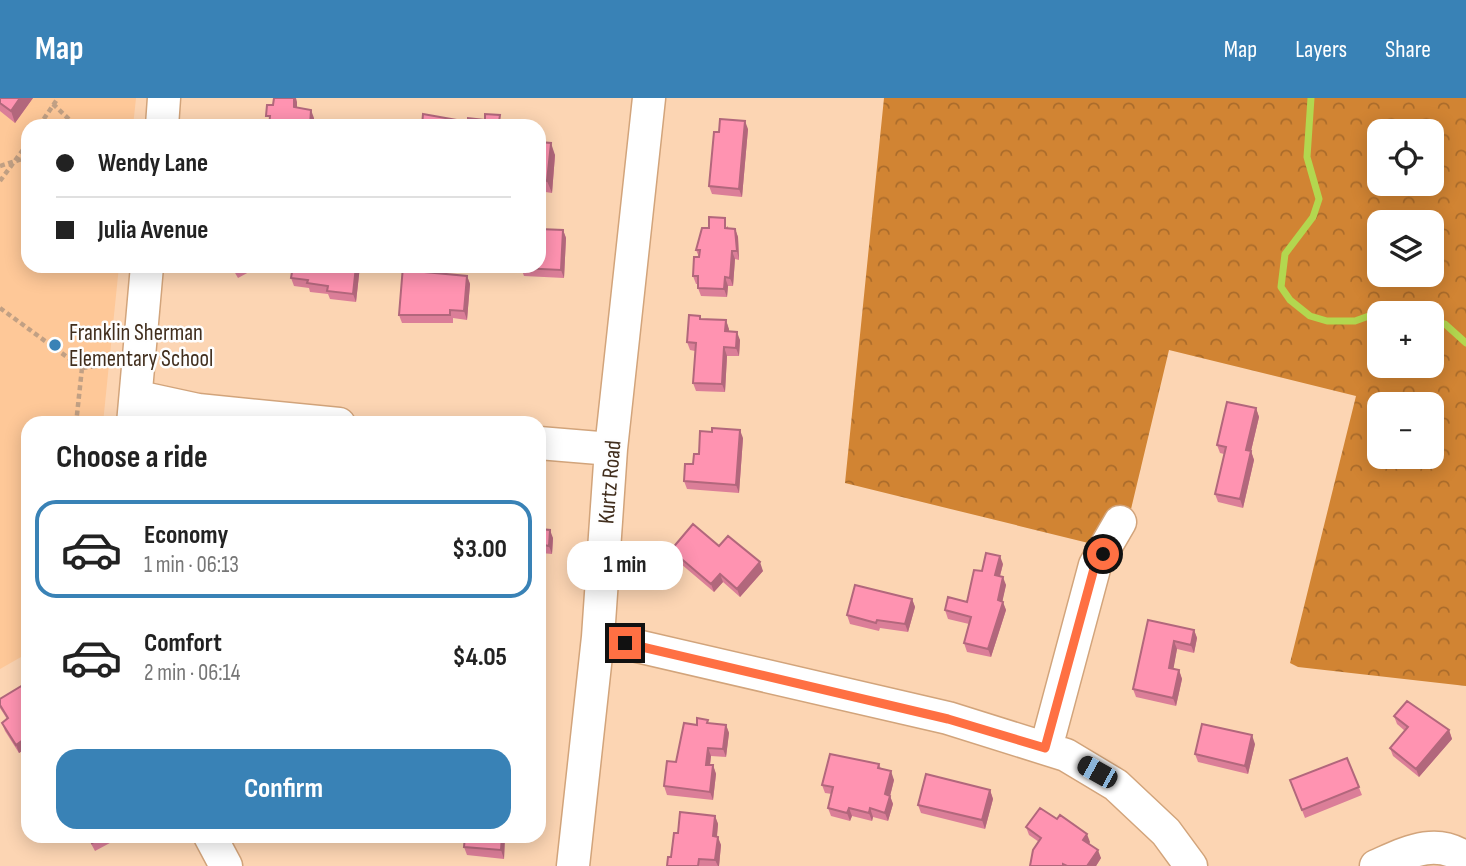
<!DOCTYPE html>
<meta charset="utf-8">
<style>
body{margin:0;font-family:"Sofia Sans Condensed",sans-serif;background:#f6f6f6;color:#222;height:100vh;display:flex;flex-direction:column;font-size:26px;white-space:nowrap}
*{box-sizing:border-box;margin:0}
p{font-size:23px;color:#767676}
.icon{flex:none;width:38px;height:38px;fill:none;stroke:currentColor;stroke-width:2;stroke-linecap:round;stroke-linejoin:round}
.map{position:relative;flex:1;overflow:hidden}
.details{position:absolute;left:21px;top:318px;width:525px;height:427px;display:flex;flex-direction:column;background:#fff;border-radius:21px;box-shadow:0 4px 18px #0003}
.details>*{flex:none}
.top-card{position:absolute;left:21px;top:21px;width:525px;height:154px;border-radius:21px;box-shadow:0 4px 18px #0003;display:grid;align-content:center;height:154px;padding:0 35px;background:#fff}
.controls{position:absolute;left:1367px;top:21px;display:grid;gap:14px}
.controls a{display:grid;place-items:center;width:77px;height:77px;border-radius:14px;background:#fff;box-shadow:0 4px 18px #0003;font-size:35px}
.end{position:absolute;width:32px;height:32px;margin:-16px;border:9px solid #ff7043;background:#111;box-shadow:0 0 0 4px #111}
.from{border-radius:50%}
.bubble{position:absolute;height:49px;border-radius:21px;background:#fff;box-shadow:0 4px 18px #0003;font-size:23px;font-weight:700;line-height:49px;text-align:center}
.car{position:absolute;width:21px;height:42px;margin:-21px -10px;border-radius:9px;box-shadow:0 0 5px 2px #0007;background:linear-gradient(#222 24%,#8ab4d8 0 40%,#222 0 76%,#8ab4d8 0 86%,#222 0)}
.top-card b{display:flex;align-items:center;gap:24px;height:66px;font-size:26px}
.top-card b+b{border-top:2px solid #e0e0e0}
.top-card i{width:18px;height:18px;background:#222}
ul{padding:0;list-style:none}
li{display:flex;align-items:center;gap:21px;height:98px;margin:0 14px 10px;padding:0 21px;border:4px solid transparent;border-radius:21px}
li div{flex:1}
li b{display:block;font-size:26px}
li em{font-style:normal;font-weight:700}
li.active{border-color:#3982b6}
li>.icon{width:63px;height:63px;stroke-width:1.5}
h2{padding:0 35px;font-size:32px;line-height:84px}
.action{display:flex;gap:14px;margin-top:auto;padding:14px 35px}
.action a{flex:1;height:80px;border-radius:21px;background:#3982b6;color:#fff;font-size:28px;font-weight:700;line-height:80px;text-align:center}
header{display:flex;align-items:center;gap:42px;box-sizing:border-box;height:98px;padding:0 35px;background:#3982b6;color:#fff}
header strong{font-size:33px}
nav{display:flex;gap:38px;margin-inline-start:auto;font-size:24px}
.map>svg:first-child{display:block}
.built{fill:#fec898}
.forest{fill:url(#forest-crowns);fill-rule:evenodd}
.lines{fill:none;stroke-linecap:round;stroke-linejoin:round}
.stream{stroke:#b3d74f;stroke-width:7}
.minor-casing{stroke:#d2a47b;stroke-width:35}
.path{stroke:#c1a084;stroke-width:4.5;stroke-dasharray:5 3.5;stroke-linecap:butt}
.minor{stroke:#fff;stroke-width:32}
.wall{fill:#db7e98}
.shaded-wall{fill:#b2677c}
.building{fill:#ff93b1;stroke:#b2677c;stroke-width:2}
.route{stroke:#ff7043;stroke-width:9}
.poi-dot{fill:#3982b6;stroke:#fefefe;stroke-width:2.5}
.labels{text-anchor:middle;stroke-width:5;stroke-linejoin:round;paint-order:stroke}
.poi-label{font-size:23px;fill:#412e1d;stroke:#fefefe;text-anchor:start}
.street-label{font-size:23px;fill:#412e1d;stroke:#fefefe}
</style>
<header>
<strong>Map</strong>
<nav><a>Map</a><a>Layers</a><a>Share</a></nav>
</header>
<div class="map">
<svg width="1466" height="768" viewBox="0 0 1466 768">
<defs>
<pattern id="forest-crowns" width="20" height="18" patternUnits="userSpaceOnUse" patternTransform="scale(1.75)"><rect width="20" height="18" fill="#d18433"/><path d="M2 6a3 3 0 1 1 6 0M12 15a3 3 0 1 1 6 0" fill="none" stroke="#ab6c2b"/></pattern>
</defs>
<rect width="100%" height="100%" fill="#fcd5b3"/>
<path class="built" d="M 0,0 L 136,0 L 133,28 L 28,28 L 28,168 L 119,168 L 103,325 L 28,326 L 28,555 L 0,571 Z"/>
<path class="forest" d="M 884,0 L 1466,0 L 1466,588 L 1298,569 L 1290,565 L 1356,298 L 1169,252 L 1121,453 L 845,385 ZM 1379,33 L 1432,33 L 1432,86 L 1379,86 ZM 1379,124 L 1432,124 L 1432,177 L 1379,177 ZM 1379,215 L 1432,215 L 1432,268 L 1379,268 ZM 1379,306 L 1432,306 L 1432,359 L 1379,359 Z"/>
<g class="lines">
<path class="stream" d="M 1311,0 L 1307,59 L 1319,101 L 1313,119 L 1285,156 L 1281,189 L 1290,202 L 1310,218 L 1327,223 L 1355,223 L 1380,214 L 1390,215
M 1432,222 L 1445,226 L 1466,245"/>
<g class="minor-casing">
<path id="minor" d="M 162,28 L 164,0
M 138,299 L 198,312 L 339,326
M 133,326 L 147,168
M 539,345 L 611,351
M 598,539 L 948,620 L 1066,657 L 1116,687 L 1166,734 L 1191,768
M 1046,650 L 1095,467 L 1120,424
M 210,738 L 226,768
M 573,768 L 598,539 L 611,351 L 649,0
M 1376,768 C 1406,755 1437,738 1466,761"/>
</g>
<path class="path" d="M 53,6 L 76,28
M 39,28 L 58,0
M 0,68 L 28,59
M 0,83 L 28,45
M 0,210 L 82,270 L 113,266
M 76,326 L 82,270"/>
<use href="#minor" class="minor"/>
</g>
<path class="wall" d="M 0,0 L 33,0 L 15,25 L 0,13 Z
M 748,31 L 742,99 L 712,96 L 709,88 L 719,34 Z
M 539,34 L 541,40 L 541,44 L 555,57 L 552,95 L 539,93 Z
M 728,128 L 728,131 L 735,131 L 738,139 L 739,162 L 735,161 L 733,188 L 728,188 L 727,199 L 701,198 L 698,190 L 698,186 L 696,186 L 693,178 L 699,159 L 696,152 Z
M 563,132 L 566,140 L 564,180 L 524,178 L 521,170 Z
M 231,168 L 260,168 L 238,180 Z
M 293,168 L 360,168 L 356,204 L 330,201 L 328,196 L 310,194 L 309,190 L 294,188 L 291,180 Z
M 429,172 L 428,174 L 467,178 L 470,186 L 467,222 L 453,220 L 453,225 L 402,225 L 399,217 Z
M 701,221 L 726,222 L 729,233 L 740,242 L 739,258 L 727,258 L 725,294 L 696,293 L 693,285 L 695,253 L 690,252 L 687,244 Z
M 1256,310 L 1259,319 L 1251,353 L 1254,362 L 1243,410 L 1218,404 L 1215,396 L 1224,356 L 1220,355 L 1217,347 Z
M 743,340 L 739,395 L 687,391 L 684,383 L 699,356 Z
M 539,421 L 541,422 L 543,432 L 553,440 L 552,456 L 541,455 L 540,464 L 539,464 Z
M 719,448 L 763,473 L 740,499 L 723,484 L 714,494 L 674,460 L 671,452 Z
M 1003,466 L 1000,478 L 1006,487 L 1002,503 L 1006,512 L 991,559 L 967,554 L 964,545 L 969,526 L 948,521 L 945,512 L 967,504 L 982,473 Z
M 912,501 L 915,509 L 908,534 L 880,530 L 879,533 L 850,526 L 847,517 Z
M 1148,522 L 1194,532 L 1197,540 L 1194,555 L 1177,551 L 1173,571 L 1179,572 L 1182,581 L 1176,608 L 1136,599 L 1133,591 Z
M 28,584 L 28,649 L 19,655 L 5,633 L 2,625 L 7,621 L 0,610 L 0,601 Z
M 1394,618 L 1449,632 L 1452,641 L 1419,679 L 1393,658 L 1390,650 L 1405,633 L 1397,626 Z
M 709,626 L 726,627 L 729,635 L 726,659 L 711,658 L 710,667 L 713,667 L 716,676 L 713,702 L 667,697 L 664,688 L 676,664 L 697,627 Z
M 1255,646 L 1248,676 L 1198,664 L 1195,656 Z
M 1347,660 L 1362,697 L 1305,720 L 1290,682 Z
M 879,666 L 881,671 L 894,682 L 890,698 L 893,706 L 888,723 L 873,719 L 872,723 L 852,718 L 850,723 L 831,718 L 828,710 L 832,696 L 825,695 L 822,687 Z
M 990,692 L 993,701 L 985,731 L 921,715 L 918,707 Z
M 715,718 L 718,726 L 717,739 L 721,747 L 719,768 L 667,768 L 671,759 L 678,735 Z
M 1026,729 L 1090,744 L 1089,746 L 1101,760 L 1096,768 L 1030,768 L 1039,744 L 1029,737 Z
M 87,738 L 121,738 L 121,739 L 95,753 Z
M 505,738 L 504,761 L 467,757 L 464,749 Z"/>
<path class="shaded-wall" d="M 20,0 L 33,0 L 15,25 L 11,13 Z
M 294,0 L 296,0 L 297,4 L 297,17 L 294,9 Z
M 311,12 L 314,20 L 314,28 L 311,28 Z
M 745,23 L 748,31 L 742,99 L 739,91 Z
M 551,45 L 555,57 L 552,95 L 547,83 Z
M 735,131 L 738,139 L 739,162 L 737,153 Z
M 563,132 L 566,140 L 564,180 L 561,172 Z
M 732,153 L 735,161 L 733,188 L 730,180 Z
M 356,168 L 360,168 L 356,204 L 353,196 Z
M 467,178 L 470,186 L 467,222 L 464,213 Z
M 725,179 L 728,188 L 727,199 L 724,191 Z
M 726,222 L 729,231 L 728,241 L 725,233 Z
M 737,234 L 740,242 L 739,258 L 736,250 Z
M 724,249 L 727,258 L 725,294 L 722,286 Z
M 1256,310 L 1259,319 L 1251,353 L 1254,362 L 1243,410 L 1240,401 L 1246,352 Z
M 740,332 L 743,340 L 739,395 L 736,387 Z
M 541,422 L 544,430 L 543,439 L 540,431 Z
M 550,432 L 553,440 L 552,456 L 549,448 Z
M 539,449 L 541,455 L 540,464 L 539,461 Z
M 1000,458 L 1003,466 L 998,485 L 995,477 Z
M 760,464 L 763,473 L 740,499 L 737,491 Z
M 720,476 L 723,484 L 714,494 L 711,486 Z
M 1003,479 L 1006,487 L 1001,510 L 998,502 Z
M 912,501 L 915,509 L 908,534 L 905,526 Z
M 1003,504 L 1006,512 L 991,559 L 988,551 Z
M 1194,532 L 1197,540 L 1194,555 L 1191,547 Z
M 1174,543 L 1177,551 L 1172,579 L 1169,570 Z
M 1179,572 L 1182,581 L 1176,608 L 1173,600 Z
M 726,627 L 729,635 L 726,659 L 723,651 Z
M 1449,632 L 1452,641 L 1419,679 L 1416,671 Z
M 1252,637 L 1255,646 L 1248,676 L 1245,668 Z
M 26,640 L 28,649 L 19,655 L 16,647 Z
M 708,650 L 711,658 L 709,675 L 706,667 Z
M 713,667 L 716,676 L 713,702 L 710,694 Z
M 891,673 L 894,682 L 890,698 L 893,706 L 888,723 L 885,715 L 885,696 Z
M 990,692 L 993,701 L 985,731 L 982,722 Z
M 849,710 L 852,718 L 850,723 L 847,715 Z
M 870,710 L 873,719 L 872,723 L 869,715 Z
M 715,718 L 718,726 L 716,747 L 713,738 Z
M 1087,736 L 1090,744 L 1086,750 L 1083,742 Z
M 502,738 L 505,738 L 504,761 L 501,752 Z
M 718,739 L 721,747 L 719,768 L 718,768 L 715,762 Z
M 1098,752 L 1101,760 L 1096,768 L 1087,768 Z"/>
<path class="building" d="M 0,0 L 20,0 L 11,13 L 0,5 Z
M 274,0 L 294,0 L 294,9 L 311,12 L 310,27 L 269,28 L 270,18 L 266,18 L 267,7 L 273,7 Z
M 423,16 L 468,24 L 468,20 L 485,22 L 485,16 L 500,17 L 499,24 L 537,28 L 422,28 Z
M 720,21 L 745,23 L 739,91 L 709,88 L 714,34 L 719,34 Z
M 539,44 L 551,45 L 547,83 L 539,82 Z
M 709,119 L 725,120 L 725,130 L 735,131 L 737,153 L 732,153 L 730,180 L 725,179 L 724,191 L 698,190 L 698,178 L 693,178 L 694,159 L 699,159 L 700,152 L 696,152 L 702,130 L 709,130 Z
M 539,131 L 563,132 L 561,172 L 521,170 L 521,168 L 539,168 Z
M 233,168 L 243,168 L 235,172 Z
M 293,168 L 356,168 L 353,196 L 327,193 L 328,188 L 307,185 L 308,182 L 291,180 Z
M 403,168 L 425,168 L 425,174 L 467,178 L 464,213 L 450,212 L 450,217 L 399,217 Z
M 689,217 L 700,218 L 700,221 L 726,222 L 725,233 L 737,234 L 736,250 L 724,249 L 722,286 L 693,285 L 696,245 L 687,244 Z
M 1227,304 L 1256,310 L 1246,352 L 1251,353 L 1240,401 L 1215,396 L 1226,349 L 1217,347 Z
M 712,330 L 740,332 L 736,387 L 684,383 L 685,366 L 693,366 L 694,356 L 699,356 L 700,333 L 712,334 Z
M 539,421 L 541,422 L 540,431 L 550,432 L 549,448 L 539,446 Z
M 693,426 L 719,448 L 728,438 L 760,464 L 737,491 L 720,476 L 711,486 L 671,452 Z
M 986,455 L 1000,458 L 995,477 L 1003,479 L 998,502 L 1003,504 L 988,551 L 964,545 L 971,519 L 945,512 L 948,499 L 967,504 L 974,472 L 982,473 Z
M 855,487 L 912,501 L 905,526 L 877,522 L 876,525 L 847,517 Z
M 1148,522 L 1194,532 L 1191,547 L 1174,543 L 1169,570 L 1179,572 L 1173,600 L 1133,591 Z
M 28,584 L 28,643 L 26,640 L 16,647 L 2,625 L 8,620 L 0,607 L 0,601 Z
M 1407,603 L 1449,632 L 1416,671 L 1390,650 L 1408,629 L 1394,618 Z
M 697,620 L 708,622 L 707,625 L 726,627 L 723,651 L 708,650 L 706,667 L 713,667 L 710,694 L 664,688 L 667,663 L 676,664 L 684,625 L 697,627 Z
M 1202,626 L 1252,637 L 1245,668 L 1195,656 Z
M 830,656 L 879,666 L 878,670 L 891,673 L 885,696 L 890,698 L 885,715 L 870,710 L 869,715 L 849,710 L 847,715 L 828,710 L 833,689 L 822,687 Z
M 1347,660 L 1359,689 L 1302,712 L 1290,682 Z
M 926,676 L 990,692 L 982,722 L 918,707 Z
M 1040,710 L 1057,721 L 1060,717 L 1087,736 L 1083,742 L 1098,752 L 1087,768 L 1067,768 L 1063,766 L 1063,768 L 1030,768 L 1033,752 L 1041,740 L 1026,729 Z
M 680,714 L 715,718 L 713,738 L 718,739 L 715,762 L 699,761 L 698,768 L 667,768 L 668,759 L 671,759 L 674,735 L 678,735 Z
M 89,738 L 104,738 L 92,745 Z
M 465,738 L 502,738 L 501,752 L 464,749 Z"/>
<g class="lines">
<path class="route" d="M 625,545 L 948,621 L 1045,650 L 1095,467 L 1103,456"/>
</g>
<circle class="poi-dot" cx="55" cy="247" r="7"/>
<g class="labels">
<g class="poi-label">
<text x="69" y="242">Franklin Sherman<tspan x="69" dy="26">Elementary School</tspan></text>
</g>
<g class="street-label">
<text transform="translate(609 384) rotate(-85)" y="8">Kurtz Road</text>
</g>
</g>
</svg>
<div class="controls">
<a><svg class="icon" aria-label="locate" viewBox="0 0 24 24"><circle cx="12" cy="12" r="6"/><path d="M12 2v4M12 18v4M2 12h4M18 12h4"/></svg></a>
<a><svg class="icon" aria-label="layers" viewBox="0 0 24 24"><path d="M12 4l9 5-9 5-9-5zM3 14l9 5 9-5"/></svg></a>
<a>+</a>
<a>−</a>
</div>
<i class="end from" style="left:1103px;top:456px"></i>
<i class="end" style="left:625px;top:545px"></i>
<div class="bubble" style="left:567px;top:443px;width:116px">1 min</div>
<i class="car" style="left:1097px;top:674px;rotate:299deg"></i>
<div class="top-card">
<b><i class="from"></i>Wendy Lane</b>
<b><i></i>Julia Avenue</b>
</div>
<section class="details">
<h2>Choose a ride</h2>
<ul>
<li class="active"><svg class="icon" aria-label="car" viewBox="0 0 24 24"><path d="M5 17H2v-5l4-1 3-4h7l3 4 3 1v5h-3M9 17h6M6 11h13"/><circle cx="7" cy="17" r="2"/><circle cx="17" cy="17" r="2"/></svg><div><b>Economy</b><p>1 min · 06:13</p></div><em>$3.00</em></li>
<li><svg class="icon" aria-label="car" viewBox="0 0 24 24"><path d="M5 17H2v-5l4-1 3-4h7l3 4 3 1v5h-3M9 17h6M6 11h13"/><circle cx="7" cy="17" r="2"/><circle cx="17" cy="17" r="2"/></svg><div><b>Comfort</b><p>2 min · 06:14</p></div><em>$4.05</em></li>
</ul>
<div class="action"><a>Confirm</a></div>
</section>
</div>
